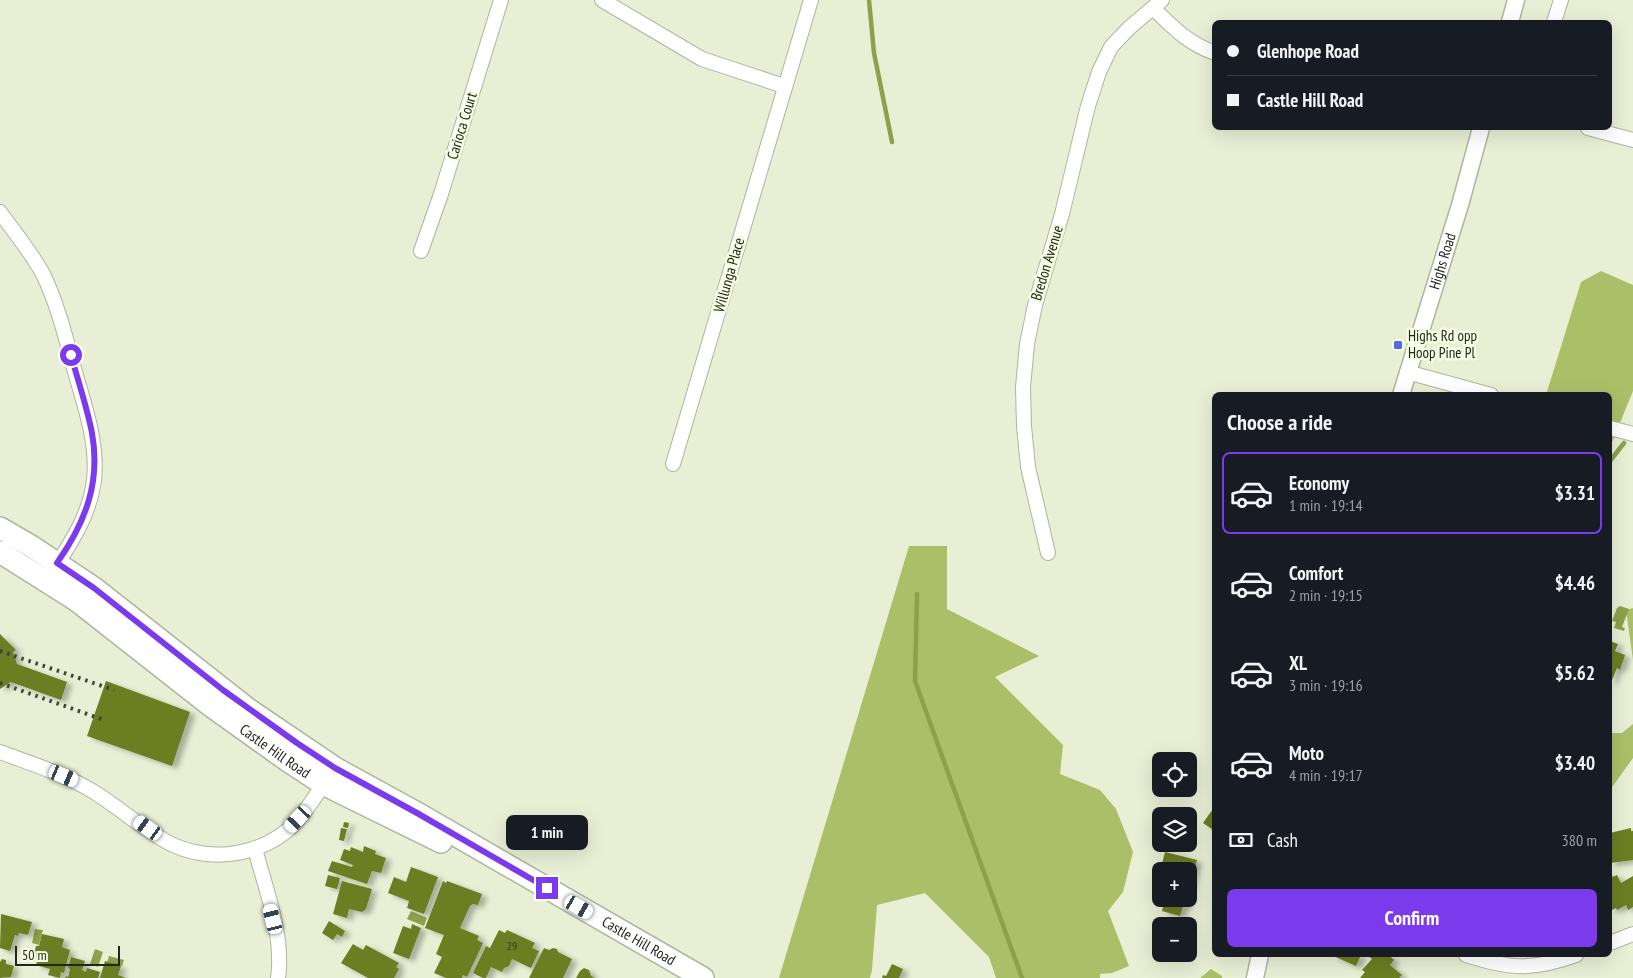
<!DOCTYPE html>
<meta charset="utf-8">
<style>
body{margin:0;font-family:"PT Sans Narrow",sans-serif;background:#242831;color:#f1f3f6;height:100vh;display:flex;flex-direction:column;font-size:19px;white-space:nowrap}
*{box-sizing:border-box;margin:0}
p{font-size:16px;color:#9ea1a6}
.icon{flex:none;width:28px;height:28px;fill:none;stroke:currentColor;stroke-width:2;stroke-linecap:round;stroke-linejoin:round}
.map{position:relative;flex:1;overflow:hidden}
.sheet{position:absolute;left:1212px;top:392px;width:400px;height:565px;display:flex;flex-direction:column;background:#171b24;border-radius:8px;box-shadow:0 5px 20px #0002}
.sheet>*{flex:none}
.top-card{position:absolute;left:1212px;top:20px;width:400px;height:110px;border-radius:8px;box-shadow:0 5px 20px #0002;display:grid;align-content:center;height:110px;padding:0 15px;background:#171b24}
.fabs{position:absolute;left:1152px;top:752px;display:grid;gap:10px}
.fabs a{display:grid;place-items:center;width:45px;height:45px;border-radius:8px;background:#171b24;box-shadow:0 5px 20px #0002;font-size:25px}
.scale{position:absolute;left:15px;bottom:12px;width:105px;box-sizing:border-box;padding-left:5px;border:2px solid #22251b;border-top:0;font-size:14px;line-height:18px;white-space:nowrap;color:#22251b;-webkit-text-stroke:4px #f5fde2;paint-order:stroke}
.end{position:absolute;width:22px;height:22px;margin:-11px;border:6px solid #7c3aed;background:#fff;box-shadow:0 0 0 2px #fff}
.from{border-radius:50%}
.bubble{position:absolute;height:35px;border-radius:8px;background:#171b24;box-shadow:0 5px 20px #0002;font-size:16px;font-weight:700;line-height:35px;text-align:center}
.car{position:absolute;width:15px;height:30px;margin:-15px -8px;border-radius:6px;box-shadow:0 0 4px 1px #0007;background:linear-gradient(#fff 24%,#345 0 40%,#fff 0 76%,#345 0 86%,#fff 0)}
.top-card b{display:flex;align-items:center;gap:18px;height:48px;font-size:19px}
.top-card b+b{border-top:1px solid #363941}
.top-card i{width:12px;height:12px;background:#f1f3f6}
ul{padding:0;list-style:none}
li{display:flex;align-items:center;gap:15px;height:82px;margin:0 10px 8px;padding:0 5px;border:2px solid transparent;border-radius:8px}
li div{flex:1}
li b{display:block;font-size:19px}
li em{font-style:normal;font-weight:700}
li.on{border-color:#7c3aed}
li>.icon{width:45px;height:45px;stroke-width:1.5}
h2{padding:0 15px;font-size:22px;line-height:60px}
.pay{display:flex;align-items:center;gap:12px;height:55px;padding:0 15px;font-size:19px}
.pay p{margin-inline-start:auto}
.action{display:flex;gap:10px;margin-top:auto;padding:10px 15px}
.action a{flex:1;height:58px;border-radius:8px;background:#7c3aed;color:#fff;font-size:20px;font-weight:700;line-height:58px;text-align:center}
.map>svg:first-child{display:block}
.forest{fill:#abbf68}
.water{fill:#8ea14a}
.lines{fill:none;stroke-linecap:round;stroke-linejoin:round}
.stream{stroke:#8ea14a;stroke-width:4.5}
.building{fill:#6c7d23;filter:url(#shadow)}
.minor-casing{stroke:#aeb59c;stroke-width:16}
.tertiary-casing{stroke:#aeb59c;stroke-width:19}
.primary-casing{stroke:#aeb59c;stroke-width:24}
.minor{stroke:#fff;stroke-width:14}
.tertiary{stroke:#fff;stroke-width:16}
.primary{stroke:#fff;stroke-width:21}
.rail{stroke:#404437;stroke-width:4;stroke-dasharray:2.5 5;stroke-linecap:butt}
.route{stroke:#7c3aed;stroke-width:6}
.poi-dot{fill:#506ce0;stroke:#f5fde2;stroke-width:2}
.labels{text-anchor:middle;stroke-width:5;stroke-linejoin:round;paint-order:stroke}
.number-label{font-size:12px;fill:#343b1d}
.street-label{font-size:15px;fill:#22251b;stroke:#f5fde2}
.poi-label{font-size:15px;fill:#22251b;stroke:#f5fde2;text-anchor:start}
</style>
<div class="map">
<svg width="1633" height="978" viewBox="0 0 1633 978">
<defs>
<filter id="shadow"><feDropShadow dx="5.5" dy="3" stdDeviation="2.5" flood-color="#0004"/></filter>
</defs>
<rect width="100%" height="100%" fill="#e8efd5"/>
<path class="forest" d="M 1601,271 L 1633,285 L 1633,391 L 1610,447 L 1610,395 L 1546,395 L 1581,282 Z
M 909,546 L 947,546 L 947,609 L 1039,656 L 995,677 L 1063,745 L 1060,774 L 1100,790 L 1116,809 L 1133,852 L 1123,892 L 1108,911 L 1129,966 L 1112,973 L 1100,974 L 1100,978 L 996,978 L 989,957 L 925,893 L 877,905 L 872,970 L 870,978 L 779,978 Z
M 1633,608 L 1633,660 L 1626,610 Z
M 1633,724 L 1633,758 L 1610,790 L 1610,733 L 1622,733 Z
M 1211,969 L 1222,976 L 1222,978 L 1200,978 Z"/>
<path class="water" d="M 1620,606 L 1629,609 L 1622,627 L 1625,628 L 1624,631 L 1614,628 L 1616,622 L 1612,621 L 1617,608 Z
M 411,911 L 427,918 L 424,926 L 407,919 Z
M 35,929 L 43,930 L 39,945 L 32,943 Z
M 95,949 L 103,952 L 98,967 L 90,964 Z
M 109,956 L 124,960 L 122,966 L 107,963 Z"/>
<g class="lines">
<path class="stream" d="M 869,0 L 874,53 L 892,142
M 1610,461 L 1624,443
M 917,594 L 915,681 L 1022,978"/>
</g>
<path class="building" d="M 0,634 L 16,650 L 13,652 L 17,664 L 67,682 L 61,700 L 11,682 L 0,689 Z
M 1610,641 L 1618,644 L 1615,651 L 1625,655 L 1620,670 L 1617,668 L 1610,685 Z
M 106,681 L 190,712 L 172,766 L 87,736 Z
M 1215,806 L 1215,831 L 1203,823 Z
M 344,822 L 349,823 L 348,828 L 343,827 Z
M 341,828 L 347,829 L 344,841 L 339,840 Z
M 1631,828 L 1631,831 L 1633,831 L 1633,860 L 1610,863 L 1610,833 Z
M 364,846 L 376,851 L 375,854 L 386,858 L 381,873 L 372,871 L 367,884 L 328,871 L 332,861 L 352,867 L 353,865 L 340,860 L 344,849 L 350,851 L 351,847 L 363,852 Z
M 1165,852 L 1197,860 L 1189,891 L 1189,871 L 1160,871 Z
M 411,867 L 438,877 L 424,914 L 407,908 L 409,901 L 388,893 L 394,877 L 406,882 Z
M 1610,871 L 1613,877 L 1617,875 L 1621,883 L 1633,876 L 1633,907 L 1628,910 L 1626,905 L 1617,910 L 1616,908 L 1610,911 Z
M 1161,872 L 1161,888 L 1157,882 L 1158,874 Z
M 328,875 L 340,878 L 337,889 L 325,886 Z
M 342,881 L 372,889 L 366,909 L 362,912 L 349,909 L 347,918 L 333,914 Z
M 443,881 L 446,883 L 447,881 L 482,894 L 478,905 L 473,904 L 470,906 L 460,928 L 479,936 L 477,940 L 483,943 L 467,977 L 463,975 L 462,978 L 446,978 L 434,973 L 442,957 L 436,954 L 444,935 L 425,928 Z
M 1165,899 L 1187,899 L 1186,906 L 1183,906 L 1180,916 L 1162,911 Z
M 1,914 L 32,922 L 28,935 L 19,933 L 18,936 L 15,935 L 10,951 L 0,948 Z
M 329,921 L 345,931 L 342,937 L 337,934 L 333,940 L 322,933 Z
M 412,924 L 421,928 L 409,959 L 393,953 L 403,926 L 411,929 Z
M 499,930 L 505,933 L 507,930 L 535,943 L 532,948 L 539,951 L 531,968 L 512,959 L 509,966 L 504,968 L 502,972 L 491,967 L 486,978 L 483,978 L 473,973 L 486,946 L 490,948 Z
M 42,934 L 64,939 L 62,947 L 70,950 L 64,973 L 61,972 L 60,978 L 48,975 L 50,969 L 36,965 L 38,958 L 33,957 L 36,946 L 39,946 Z
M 353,944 L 363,950 L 366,945 L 399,963 L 396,967 L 399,969 L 394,978 L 368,978 L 341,963 Z
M 544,948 L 549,950 L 553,948 L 557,949 L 558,952 L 572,959 L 563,978 L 529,978 Z
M 1331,955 L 1361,955 L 1356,966 Z
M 1367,955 L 1389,955 L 1394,960 L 1390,965 L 1402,975 L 1399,978 L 1360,978 L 1365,972 L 1362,970 L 1372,959 Z
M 71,957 L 85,961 L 82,970 L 86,972 L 87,968 L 100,972 L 98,978 L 65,978 L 66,976 L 68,977 L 70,969 L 68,968 Z
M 2,959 L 6,960 L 6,964 L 14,966 L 11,977 L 0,978 L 0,962 Z
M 105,961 L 121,966 L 118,975 L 126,978 L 100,978 Z
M 892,964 L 903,969 L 899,978 L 882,978 L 883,975 L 886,976 Z
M 584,968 L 589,970 L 591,976 L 595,978 L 576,978 L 580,971 Z"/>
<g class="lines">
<g class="minor-casing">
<path id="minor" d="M 602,0 L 702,59 L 784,86
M 1153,8 C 1174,28 1187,43 1215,53
M 1554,22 L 1561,0
M 1588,128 L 1633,140
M 0,212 C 14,232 31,252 43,274 C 58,305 66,339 75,372 C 85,407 98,443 94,480 C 90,514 72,541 54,569
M 421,251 L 441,194 L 501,0
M 1407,372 L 1491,395
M 1610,428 L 1633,434
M 673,464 L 811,0
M 1048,553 L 1028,467 L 1024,426 L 1023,387 L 1027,344 L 1035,305 L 1062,214 L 1088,106 L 1099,72 L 1111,47 L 1129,28 L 1162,0
M 0,752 C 32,764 65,774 94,792 C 120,808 146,832 173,845 C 211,862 256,856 288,830 C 304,816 315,796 327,779
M 255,849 C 266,890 284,935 278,978
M 1610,943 L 1633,934
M 1466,955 C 1510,969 1532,971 1576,955"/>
</g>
<g class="tertiary-casing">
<g id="tertiary">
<path d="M 1510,22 L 1516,0"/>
<path id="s1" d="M 1401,395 L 1460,205 L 1481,128"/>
<path d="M 1255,978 L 1260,955"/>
</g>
</g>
<g class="primary-casing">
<g id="primary">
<path id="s2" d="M 0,528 L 31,546 L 94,588 L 248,709 L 335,768 L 417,813 L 703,978"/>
<path id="s3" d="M 0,552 L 76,600 L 211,706 L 288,761 L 323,784 L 441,842"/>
</g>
</g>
<use href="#minor" class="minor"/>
<use href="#tertiary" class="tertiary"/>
<use href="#primary" class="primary"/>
<path class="rail" d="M 0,651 L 114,690
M 0,683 L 104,720"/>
</g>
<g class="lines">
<path class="route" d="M 71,355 C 78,381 87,407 92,433 C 101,483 85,523 57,563 L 94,588 L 223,690 L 297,743 L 335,768 L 417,813 L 547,888"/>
</g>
<rect class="poi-dot" x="1393" y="340" width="10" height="10" rx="2.5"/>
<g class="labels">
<g class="number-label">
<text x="512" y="950">29</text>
</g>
<g class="street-label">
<text transform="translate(462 126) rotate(-73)" y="5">Carioca Court</text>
<text dy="5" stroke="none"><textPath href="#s1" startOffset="140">Highs Road</textPath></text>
<text transform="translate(1047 263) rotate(-73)" y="5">Bredon Avenue</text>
<text transform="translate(729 275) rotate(-74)" y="5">Willunga Place</text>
<text dy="5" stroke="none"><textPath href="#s3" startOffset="340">Castle Hill Road</textPath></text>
<text dy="5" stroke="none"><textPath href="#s2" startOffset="762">Castle Hill Road</textPath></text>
</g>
<g class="poi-label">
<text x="1408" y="341">Highs Rd opp<tspan x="1408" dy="17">Hoop Pine Pl</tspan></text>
</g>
</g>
</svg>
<div class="fabs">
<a><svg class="icon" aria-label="locate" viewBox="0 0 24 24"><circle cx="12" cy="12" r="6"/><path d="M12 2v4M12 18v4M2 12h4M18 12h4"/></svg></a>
<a><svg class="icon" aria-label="layers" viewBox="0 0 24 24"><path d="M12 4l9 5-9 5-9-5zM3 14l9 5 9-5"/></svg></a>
<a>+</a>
<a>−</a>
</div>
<div class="scale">50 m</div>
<i class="end from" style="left:71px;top:355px"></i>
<i class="end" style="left:547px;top:888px"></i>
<div class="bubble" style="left:506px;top:815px;width:82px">1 min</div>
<i class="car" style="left:64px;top:776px;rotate:113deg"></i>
<i class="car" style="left:298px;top:819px;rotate:223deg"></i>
<i class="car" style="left:148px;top:828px;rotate:305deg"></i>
<i class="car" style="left:579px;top:907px;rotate:120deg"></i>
<i class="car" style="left:273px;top:919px;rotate:346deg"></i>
<div class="top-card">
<b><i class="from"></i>Glenhope Road</b>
<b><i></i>Castle Hill Road</b>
</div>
<section class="sheet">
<h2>Choose a ride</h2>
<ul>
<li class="on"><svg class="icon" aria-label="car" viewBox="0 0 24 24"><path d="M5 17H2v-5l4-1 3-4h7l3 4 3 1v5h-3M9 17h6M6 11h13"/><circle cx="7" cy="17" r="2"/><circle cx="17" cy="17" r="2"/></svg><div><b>Economy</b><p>1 min · 19:14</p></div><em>$3.31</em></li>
<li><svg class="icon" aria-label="car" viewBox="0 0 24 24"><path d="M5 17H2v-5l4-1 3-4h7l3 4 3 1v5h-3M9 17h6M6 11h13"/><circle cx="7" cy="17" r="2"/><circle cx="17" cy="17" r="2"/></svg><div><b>Comfort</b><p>2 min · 19:15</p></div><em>$4.46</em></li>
<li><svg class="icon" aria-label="car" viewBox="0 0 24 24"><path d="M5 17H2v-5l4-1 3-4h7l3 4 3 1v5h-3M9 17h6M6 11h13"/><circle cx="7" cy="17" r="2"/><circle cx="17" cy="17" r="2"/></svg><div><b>XL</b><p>3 min · 19:16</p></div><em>$5.62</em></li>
<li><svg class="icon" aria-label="car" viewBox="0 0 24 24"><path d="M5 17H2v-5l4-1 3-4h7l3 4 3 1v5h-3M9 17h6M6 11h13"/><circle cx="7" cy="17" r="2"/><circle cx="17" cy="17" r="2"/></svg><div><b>Moto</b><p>4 min · 19:17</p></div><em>$3.40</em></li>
</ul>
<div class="pay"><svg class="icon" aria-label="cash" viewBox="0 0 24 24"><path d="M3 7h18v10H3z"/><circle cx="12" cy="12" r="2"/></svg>Cash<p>380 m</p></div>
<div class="action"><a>Confirm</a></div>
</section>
</div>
